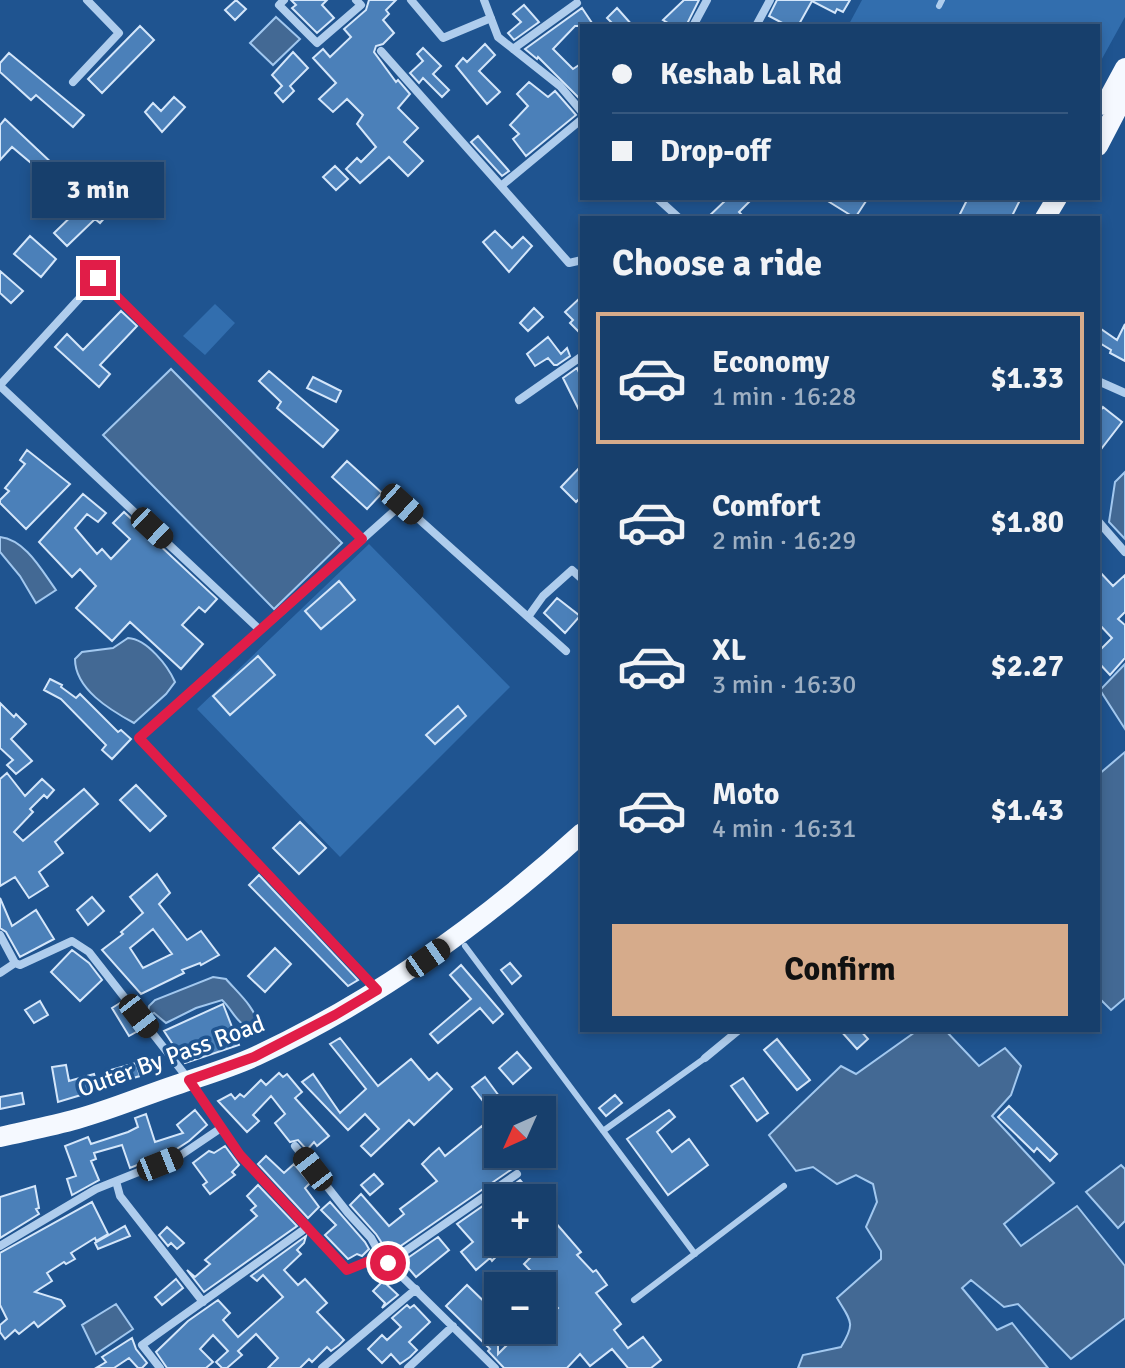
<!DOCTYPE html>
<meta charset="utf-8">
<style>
body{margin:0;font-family:Signika,sans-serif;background:#204672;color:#f1f3f6;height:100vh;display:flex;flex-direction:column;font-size:30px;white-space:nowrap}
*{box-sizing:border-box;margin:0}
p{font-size:26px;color:#9eafc2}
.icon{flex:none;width:44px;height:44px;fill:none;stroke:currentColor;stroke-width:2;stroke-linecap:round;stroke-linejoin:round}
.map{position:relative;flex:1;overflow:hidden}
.sheet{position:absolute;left:580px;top:216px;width:520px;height:816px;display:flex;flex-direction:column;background:#173f6c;border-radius:0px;box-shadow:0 4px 12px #0003,0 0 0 2px #36587f}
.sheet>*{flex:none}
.hud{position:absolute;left:580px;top:24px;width:520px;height:176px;border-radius:0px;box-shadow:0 4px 12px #0003,0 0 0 2px #36587f;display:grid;align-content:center;height:176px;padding:0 32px;background:#173f6c}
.needle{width:52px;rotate:225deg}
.tools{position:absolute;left:484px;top:1096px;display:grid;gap:16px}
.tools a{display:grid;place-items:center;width:72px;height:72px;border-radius:0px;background:#173f6c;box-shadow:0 4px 12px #0003,0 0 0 2px #36587f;font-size:40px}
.end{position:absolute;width:36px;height:36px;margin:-18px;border:10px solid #e11d48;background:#fff;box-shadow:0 0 0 4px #fff}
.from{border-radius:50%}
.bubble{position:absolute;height:56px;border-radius:0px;background:#173f6c;box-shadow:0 4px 12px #0003,0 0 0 2px #36587f;font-size:26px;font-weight:700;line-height:56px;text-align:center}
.car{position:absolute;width:24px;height:48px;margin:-24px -12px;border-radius:10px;box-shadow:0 0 6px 2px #0007;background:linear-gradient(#222 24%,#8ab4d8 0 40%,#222 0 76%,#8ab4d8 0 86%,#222 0)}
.hud b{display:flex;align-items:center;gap:28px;height:76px;font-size:30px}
.hud b+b{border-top:2px solid #36587f}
.hud i{width:20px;height:20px;background:#f1f3f6}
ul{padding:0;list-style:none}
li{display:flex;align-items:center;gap:24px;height:132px;margin:0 16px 12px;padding:0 16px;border:4px solid transparent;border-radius:0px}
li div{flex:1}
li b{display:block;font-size:30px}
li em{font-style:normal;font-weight:700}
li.active{border-color:#d6ab8b}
li>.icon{width:72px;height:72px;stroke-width:1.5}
h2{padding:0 32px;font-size:36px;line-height:96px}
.button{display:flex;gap:16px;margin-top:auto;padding:16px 32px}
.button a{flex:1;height:92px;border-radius:0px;background:#d6ab8b;color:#111;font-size:32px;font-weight:700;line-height:92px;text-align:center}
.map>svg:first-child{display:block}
.green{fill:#326eae}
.water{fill:#436994;stroke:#a2c8ef;stroke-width:2}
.building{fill:#4b80b9;stroke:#d4e6fa;stroke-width:2;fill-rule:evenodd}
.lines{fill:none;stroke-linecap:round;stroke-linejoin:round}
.lane{stroke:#afcded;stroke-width:6}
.street{stroke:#afcded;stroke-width:8}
.primary{stroke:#f5f9ff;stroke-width:20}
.route{stroke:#e11d48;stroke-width:10}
.labels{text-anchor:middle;stroke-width:7;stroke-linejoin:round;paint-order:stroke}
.street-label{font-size:24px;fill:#fff;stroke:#1f5490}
</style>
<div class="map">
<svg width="1125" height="1368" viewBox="0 0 1125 1368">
<rect width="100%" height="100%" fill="#1f5490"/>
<path class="green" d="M 862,0 L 1125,0 L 1125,17 L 1098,66 L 1098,26 L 848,26 Z
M 215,304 L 235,323 L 205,355 L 183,336 Z
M 369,544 L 510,687 L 340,857 L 197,709 Z"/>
<path class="water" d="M 276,17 L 300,39 L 273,65 L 250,43 Z
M 171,369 L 342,543 L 274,609 L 103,435 Z
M 1125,472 L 1125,539 L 1109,522 L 1115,482 Z
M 0,537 C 26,540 42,571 56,590 L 36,603 L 20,576 L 0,552 Z
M 128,638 C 147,639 168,666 175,682 L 166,694 L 134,723 C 110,710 75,689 75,659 L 82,652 L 113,648 Z
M 1125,664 L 1125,729 L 1100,690 Z
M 1125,752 L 1125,998 L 1111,1010 L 1098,997 L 1098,775 Z
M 213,977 L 226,979 C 237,992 256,1008 258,1025 L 247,1027 C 235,1021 232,1009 222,1000 L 196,1008 L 166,1023 L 154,1013 L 147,1016 L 149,1006 L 155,1000 Z
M 918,1030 L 945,1030 L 979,1066 L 1005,1048 L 1021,1066 L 1011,1095 L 992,1116 L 1054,1183 L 1004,1224 L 1021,1246 L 1077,1206 L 1125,1266 L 1125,1318 L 1071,1359 L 1018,1304 L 1004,1307 L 971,1280 L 962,1288 L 997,1330 L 1012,1323 L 1048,1368 L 798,1368 L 803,1355 L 841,1347 C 856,1323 851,1321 837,1298 L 881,1259 L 881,1251 L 866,1227 L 877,1202 L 873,1184 L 856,1175 L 837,1184 L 813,1167 L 796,1171 L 769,1135 L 841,1066 L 856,1074 Z
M 1121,1165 L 1125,1169 L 1125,1221 L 1118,1228 L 1086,1192 Z
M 116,1304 L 133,1329 L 96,1354 L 82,1325 Z"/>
<path class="building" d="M 236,0 L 246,9 L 235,20 L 225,10 Z
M 291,0 L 327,0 L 322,5 L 334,18 L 317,33 L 292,8 L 296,5 Z
M 369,0 L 396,0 L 386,10 L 389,14 L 383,20 L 394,33 L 383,44 L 376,46 L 374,52 L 396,82 L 398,80 L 410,94 L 398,108 L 418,128 L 404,142 L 423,161 L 408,176 L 389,157 L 360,183 L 346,169 L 357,158 L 361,162 L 376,147 L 357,124 L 363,115 L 347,99 L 333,112 L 319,99 L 336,83 L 313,58 L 323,49 L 330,57 L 351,37 L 344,29 L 366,10 Z
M 684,0 L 699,0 L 686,26 L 673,26 L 663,20 Z
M 777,0 L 850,0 L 843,12 L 837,9 L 835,13 L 812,1 L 798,26 L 788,26 L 769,16 Z
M 524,5 L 539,22 L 514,40 L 508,33 L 521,22 L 513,14 Z
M 582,8 L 594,26 L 575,26 L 553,49 L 573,69 L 582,63 L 582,101 L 538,57 L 537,59 L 525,49 Z
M 617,8 L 633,26 L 615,26 L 607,18 Z
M 140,26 L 154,40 L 102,93 L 88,79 Z
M 485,44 L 495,55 L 479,71 L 500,92 L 487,104 L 456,66 L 463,58 L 467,62 Z
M 423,48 L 441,66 L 433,74 L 449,90 L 442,97 L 423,78 L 419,83 L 410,73 L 423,61 L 417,54 Z
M 293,52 L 308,68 L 290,86 L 294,91 L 283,102 L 275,93 L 282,86 L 272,75 Z
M 9,53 L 84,115 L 73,127 L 36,95 L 31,100 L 0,72 L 0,63 Z
M 529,82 L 548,97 L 555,91 L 576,115 L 526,156 L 513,139 L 519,134 L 510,125 L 528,106 L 517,94 Z
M 174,97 L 185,107 L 162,132 L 145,112 L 153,103 L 161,111 Z
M 5,119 L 107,215 L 100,223 L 95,219 L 67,246 L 54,233 L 82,206 L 12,147 L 0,160 L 0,125 Z
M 478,136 L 509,171 L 502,176 L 471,142 Z
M 335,166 L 348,179 L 336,190 L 323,177 Z
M 728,198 L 753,198 L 739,212 L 745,218 L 707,218 Z
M 823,198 L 868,198 L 855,218 Z
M 968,198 L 1021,198 L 1011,218 L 958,218 Z
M 495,231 L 512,248 L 523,237 L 532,246 L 509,272 L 483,242 Z
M 30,236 L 56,259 L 41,277 L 14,254 Z
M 0,271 L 23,291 L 11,303 L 0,293 Z
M 582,296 L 582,335 L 570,323 L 573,320 L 565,312 Z
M 534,308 L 543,317 L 528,331 L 520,323 Z
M 121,311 L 137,326 L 100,365 L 110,374 L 99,387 L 55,347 L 67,334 L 83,350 Z
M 1125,324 L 1125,361 L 1110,353 L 1111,350 L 1098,342 L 1098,327 L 1117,340 Z
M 548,337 L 561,354 L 567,348 L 570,356 L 557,365 L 554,365 L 548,358 L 535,366 L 527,354 Z
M 577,368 L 582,379 L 582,416 L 563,378 Z
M 269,371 L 338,430 L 323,447 L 277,408 L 281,402 L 259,381 Z
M 313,377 L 341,391 L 336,402 L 307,388 Z
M 1103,407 L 1122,422 L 1098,453 L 1098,414 Z
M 27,450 L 70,484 L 26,529 L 0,503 L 0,500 L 9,491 L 5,488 L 25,464 L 20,460 Z
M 347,461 L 382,493 L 367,509 L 332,477 Z
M 582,465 L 582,496 L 576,502 L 561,487 Z
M 83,494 L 106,513 L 98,522 L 87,514 L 75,528 L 97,554 L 102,549 L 111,559 L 130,539 L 113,523 L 124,512 L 217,599 L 205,612 L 199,607 L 182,625 L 203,644 L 181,669 L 130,622 L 112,641 L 76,608 L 96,586 L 80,569 L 72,577 L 39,542 Z
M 1098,570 L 1113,586 L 1125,575 L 1125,612 L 1118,619 L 1125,625 L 1125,658 L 1110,675 L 1098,662 L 1098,652 L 1112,638 L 1098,623 Z
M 339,581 L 355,600 L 321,629 L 305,611 Z
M 557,598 L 580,616 L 565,633 L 544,613 Z
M 258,656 L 275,675 L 230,715 L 213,696 Z
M 50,679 L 62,685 L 61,687 L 76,698 L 80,694 L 118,732 L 121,730 L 131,739 L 112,759 L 102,750 L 106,745 L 61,699 L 44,690 Z
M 0,703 L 14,717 L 16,714 L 26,724 L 11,739 L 32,761 L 16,774 L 7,765 L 13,760 L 0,748 Z
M 458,706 L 466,716 L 435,744 L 426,735 Z
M 7,773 L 25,796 L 42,779 L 54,790 L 47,798 L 44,795 L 30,809 L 33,812 L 14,832 L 23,841 L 84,789 L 98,804 L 55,842 L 63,853 L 39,872 L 48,886 L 29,898 L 15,877 L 0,886 L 0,779 Z
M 136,785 L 166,816 L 150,831 L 120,800 Z
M 300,822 L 326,848 L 299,874 L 273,848 Z
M 157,874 L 170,893 L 159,904 L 187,940 L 201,931 L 219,955 L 201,965 L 200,963 L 182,970 L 184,973 L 141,994 L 102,950 L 123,934 L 121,932 L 143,913 L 130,897 ZM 153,929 L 172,954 L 143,968 L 130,948 Z
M 259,875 L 358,980 L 348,986 L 249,885 Z
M 92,897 L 104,911 L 88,925 L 77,910 Z
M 0,898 L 12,926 L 36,910 L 54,939 L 20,957 L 6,932 L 0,928 Z
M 275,948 L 291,964 L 265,992 L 248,976 Z
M 72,950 L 89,963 L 102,980 L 80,1001 L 51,972 Z
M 510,963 L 521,976 L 512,984 L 501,970 Z
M 461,965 L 503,1014 L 493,1023 L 480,1008 L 438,1043 L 430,1034 L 471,999 L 450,975 Z
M 40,1001 L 48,1015 L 34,1023 L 25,1010 Z
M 120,1003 L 138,1031 L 129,1036 L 112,1008 Z
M 223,1004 L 239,1045 L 185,1063 L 164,1031 Z
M 840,1030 L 860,1030 L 868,1039 L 857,1049 Z
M 340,1038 L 378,1086 L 411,1059 L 429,1080 L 437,1073 L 452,1089 L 414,1125 L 409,1120 L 371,1156 L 361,1146 L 379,1129 L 365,1114 L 348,1130 L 302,1082 L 313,1074 L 340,1113 L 366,1089 L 330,1044 Z
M 777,1039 L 810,1080 L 797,1090 L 764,1050 Z
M 517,1052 L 531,1068 L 513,1084 L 499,1068 Z
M 136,1063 L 140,1076 L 116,1083 L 111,1070 Z
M 66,1065 L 69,1081 L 94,1074 L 98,1087 L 80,1092 L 81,1095 L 58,1102 L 52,1067 Z
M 279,1073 L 283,1077 L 287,1074 L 302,1092 L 295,1098 L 329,1136 L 317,1146 L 314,1142 L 307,1150 L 298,1140 L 290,1142 L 275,1123 L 285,1114 L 271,1096 L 253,1115 L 259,1121 L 247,1132 L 218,1101 L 231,1094 L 235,1099 L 240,1094 L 244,1097 L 261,1080 L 266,1085 Z
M 485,1077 L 502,1100 L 490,1110 L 472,1087 Z
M 743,1078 L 768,1113 L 757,1121 L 731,1086 Z
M 22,1093 L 24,1104 L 0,1109 L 0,1097 Z
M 615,1095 L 622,1103 L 606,1116 L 599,1108 Z
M 1009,1106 L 1057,1154 L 1050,1161 L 1037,1148 L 1034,1152 L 998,1117 Z
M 195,1110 L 207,1125 L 189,1141 L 175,1150 L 130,1168 L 122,1145 L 94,1153 L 96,1159 L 91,1161 L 99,1180 L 72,1195 L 67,1179 L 76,1176 L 65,1146 L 88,1137 L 91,1144 L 128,1132 L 138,1127 L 135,1118 L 146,1114 L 155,1142 L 183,1133 L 177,1125 Z
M 669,1110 L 675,1117 L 657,1132 L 672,1152 L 689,1139 L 708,1165 L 668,1195 L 627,1139 Z
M 482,1126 L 496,1144 L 494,1145 L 498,1154 L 501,1154 L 512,1169 L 389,1254 L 376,1234 L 350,1205 L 361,1194 L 389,1226 L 404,1214 L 400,1209 L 437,1181 L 422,1164 L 431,1155 L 439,1148 L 445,1156 Z
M 225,1146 L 239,1165 L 232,1172 L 235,1175 L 210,1194 L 203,1185 L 207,1182 L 193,1163 L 209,1151 L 214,1153 Z
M 266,1156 L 284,1173 L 294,1164 L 310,1183 L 305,1188 L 319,1207 L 308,1218 L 258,1164 Z
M 374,1174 L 383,1184 L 370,1195 L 361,1185 Z
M 520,1180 L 535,1198 L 498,1198 L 498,1242 L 510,1242 L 492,1261 L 490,1258 L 476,1270 L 461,1252 L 473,1242 L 457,1224 Z
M 258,1185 L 297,1226 L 204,1292 L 187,1270 L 195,1277 L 210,1264 L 205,1260 L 257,1216 L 251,1210 L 256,1206 L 247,1196 Z
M 35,1186 L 39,1208 L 36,1209 L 39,1214 L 0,1238 L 0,1197 Z
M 92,1202 L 108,1234 L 96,1241 L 95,1238 L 71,1253 L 75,1259 L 66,1264 L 64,1262 L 47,1273 L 52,1281 L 35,1292 L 61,1300 L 65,1306 L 38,1327 L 34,1322 L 19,1334 L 15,1330 L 5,1339 L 0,1332 L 0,1325 L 7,1319 L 0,1305 L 0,1253 Z
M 330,1202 L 365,1242 L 369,1249 L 362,1256 L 357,1254 L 348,1259 L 325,1235 L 336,1225 L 321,1210 Z
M 542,1207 L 581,1252 L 577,1255 L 593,1272 L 596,1270 L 607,1285 L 596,1293 L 621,1324 L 614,1330 L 628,1348 L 643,1337 L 661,1360 L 651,1368 L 628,1368 L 612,1349 L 590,1366 L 580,1354 L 567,1368 L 504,1368 L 488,1351 L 490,1349 L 446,1306 L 467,1285 L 498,1315 L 498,1354 L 517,1335 L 524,1341 L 536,1330 L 542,1330 L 542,1324 L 558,1308 L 548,1299 L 553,1294 L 524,1264 L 533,1255 L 522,1242 L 542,1242 Z
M 125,1226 L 130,1236 L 98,1249 L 95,1243 Z
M 167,1227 L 184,1243 L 177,1249 L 171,1243 L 168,1246 L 159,1235 Z
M 306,1236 L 304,1243 L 297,1250 L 301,1254 L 284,1270 L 298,1285 L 305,1279 L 327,1303 L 317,1312 L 344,1340 L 339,1345 L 331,1351 L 327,1347 L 312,1362 L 309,1359 L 300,1368 L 268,1368 L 278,1358 L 256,1334 L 238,1351 L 242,1355 L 227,1368 L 222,1368 L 216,1362 L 228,1351 L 213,1335 L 200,1349 L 213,1362 L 206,1368 L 167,1368 L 156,1352 L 188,1321 L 218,1300 L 230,1313 L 223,1320 L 238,1337 L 283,1297 L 263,1275 L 257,1281 L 251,1276 Z
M 438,1237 L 449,1250 L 416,1277 L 404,1263 L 399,1264 Z
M 176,1279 L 183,1288 L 162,1305 L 155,1297 Z
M 383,1281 L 398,1295 L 382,1308 L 385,1303 L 373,1291 Z
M 407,1305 L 410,1308 L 414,1305 L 430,1322 L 409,1342 L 417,1350 L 410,1357 L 400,1364 L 391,1354 L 382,1363 L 368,1349 L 382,1335 L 387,1340 L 401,1327 L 392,1318 Z
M 132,1338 L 136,1349 L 147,1363 L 142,1368 L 138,1368 L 129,1358 L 114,1368 L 96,1368 L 106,1362 L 102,1357 Z"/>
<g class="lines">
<path class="lane" d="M 939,6 L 942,0
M 465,946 L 695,1254
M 603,1131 L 705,1058
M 634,1300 L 784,1186"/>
<path class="street" d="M 284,0 L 279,5 L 317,43 L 361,5 L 356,0
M 411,0 L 443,38 L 491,18
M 484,0 L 498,37 L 560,86 L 582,112
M 693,26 L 707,0
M 756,26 L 770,0
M 513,49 L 577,3
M 381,51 L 501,186 L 582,119
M 73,82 L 119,33 L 87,0
M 501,186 L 569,263 L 582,260
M 657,198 L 679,218
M 1098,381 L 1125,393
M 0,385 L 98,278 L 362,539
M 0,386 L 260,630
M 519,400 L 582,356
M 1098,521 L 1125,552
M 528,617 L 543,596 L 572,570 L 582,579
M 0,935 L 15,963 L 20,965 L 72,941 L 89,952 L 189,1080 L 240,1155 L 347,1270 L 381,1256 L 495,1368
M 0,973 L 15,963
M 376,989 L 139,738 L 402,504 L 566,651
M 705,1058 L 739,1030
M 295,1146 L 348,1213 L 371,1238 L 381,1256
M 116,1181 L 120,1196 L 203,1302
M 0,1246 L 96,1189 L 181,1155 L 221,1128
M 388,1263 L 517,1174
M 160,1368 L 142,1345 L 306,1228
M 322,1368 L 416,1289
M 408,1368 L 453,1326"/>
<path class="primary" d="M 1105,105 L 1125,68
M 1098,146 L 1125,94
M 1045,218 L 1057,198
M 0,1137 C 26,1131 52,1126 77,1119 C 110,1110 143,1096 176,1085 C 202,1076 230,1068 256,1056 C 377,1000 484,922 582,833"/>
</g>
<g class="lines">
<path class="route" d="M 98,278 L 362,539 L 139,738 L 377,990 L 335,1015 L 254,1057 L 189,1080 L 240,1155 L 347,1270 L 381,1256 L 388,1263"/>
</g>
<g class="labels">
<g class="street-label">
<text transform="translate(171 1056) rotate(-20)" y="8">Outer By Pass Road</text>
</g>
</g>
</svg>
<div class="tools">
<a><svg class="needle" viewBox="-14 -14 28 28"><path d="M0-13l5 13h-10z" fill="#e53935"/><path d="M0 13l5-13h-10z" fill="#9eafc2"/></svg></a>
<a>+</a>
<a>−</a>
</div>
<i class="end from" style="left:388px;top:1263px"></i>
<i class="end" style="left:98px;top:278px"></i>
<div class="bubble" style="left:32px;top:162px;width:132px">3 min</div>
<i class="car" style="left:402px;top:504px;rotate:132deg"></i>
<i class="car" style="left:152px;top:528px;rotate:133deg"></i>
<i class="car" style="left:428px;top:958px;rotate:55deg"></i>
<i class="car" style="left:139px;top:1016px;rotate:142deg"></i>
<i class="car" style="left:160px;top:1164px;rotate:68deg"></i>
<i class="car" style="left:313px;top:1169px;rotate:322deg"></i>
<div class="hud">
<b><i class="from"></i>Keshab Lal Rd</b>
<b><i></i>Drop-off</b>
</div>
<section class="sheet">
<h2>Choose a ride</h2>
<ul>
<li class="active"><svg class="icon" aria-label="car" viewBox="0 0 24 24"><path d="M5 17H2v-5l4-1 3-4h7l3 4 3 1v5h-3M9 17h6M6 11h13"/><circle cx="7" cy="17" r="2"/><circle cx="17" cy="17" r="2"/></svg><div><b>Economy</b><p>1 min · 16:28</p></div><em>$1.33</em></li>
<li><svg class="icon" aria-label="car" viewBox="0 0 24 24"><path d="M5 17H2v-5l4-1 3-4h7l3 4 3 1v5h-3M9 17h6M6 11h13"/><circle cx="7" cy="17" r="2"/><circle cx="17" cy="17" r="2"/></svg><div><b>Comfort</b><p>2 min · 16:29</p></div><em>$1.80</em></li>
<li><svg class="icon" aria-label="car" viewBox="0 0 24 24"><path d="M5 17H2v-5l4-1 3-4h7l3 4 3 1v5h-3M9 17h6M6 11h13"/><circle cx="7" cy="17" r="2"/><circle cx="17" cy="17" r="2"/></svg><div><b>XL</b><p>3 min · 16:30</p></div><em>$2.27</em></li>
<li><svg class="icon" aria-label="car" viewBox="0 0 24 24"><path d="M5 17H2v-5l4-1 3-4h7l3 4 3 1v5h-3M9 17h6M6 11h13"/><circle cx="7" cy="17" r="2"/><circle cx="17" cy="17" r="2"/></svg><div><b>Moto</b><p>4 min · 16:31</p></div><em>$1.43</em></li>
</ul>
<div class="button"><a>Confirm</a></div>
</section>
</div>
